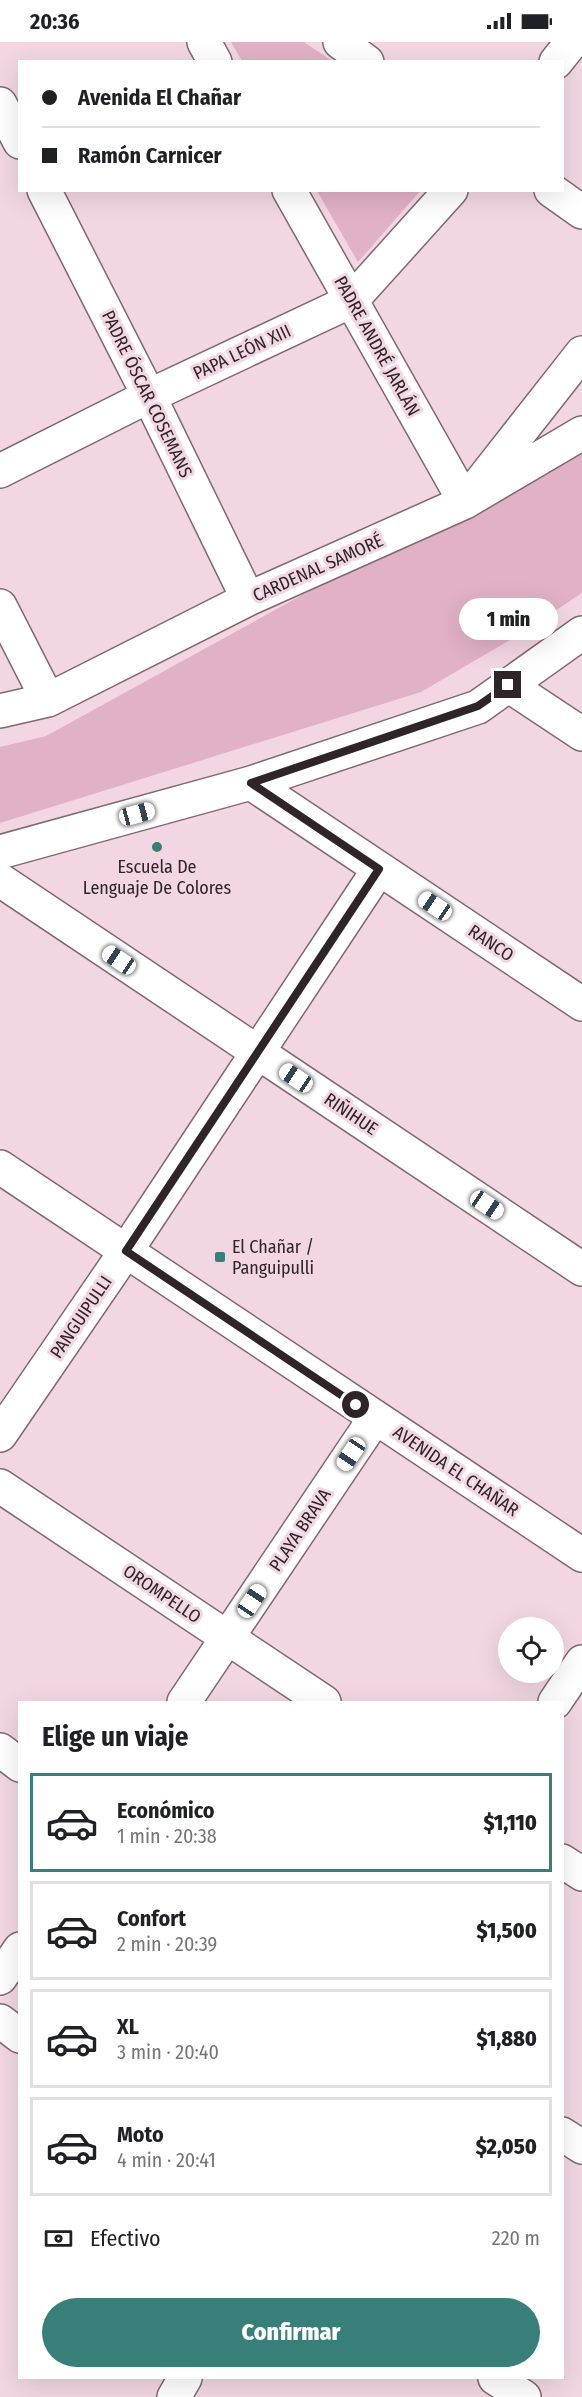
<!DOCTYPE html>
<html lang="es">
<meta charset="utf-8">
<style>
body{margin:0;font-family:"Fira Sans Condensed",sans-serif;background:#f2f2f2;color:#202124;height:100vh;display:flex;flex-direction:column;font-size:22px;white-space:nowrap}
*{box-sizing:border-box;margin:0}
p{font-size:20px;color:#757577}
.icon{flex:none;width:33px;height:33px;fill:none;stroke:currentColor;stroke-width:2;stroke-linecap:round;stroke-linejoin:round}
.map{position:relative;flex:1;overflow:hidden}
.panel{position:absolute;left:18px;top:1659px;width:546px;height:678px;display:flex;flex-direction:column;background:#fff;border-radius:0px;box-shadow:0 6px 24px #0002}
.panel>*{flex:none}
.guide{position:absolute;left:18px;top:18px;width:546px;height:132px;border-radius:0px;box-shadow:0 6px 24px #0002;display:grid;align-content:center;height:132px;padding:0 24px;background:#fff}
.buttons{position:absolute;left:498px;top:1575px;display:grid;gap:12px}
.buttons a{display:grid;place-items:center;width:66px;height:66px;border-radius:50%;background:#fff;box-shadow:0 6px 24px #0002;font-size:30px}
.end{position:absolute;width:27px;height:27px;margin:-14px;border:8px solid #2f2529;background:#fff;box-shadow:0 0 0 3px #fff}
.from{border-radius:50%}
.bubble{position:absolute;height:42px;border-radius:21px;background:#fff;box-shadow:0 6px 24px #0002;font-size:20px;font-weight:800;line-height:42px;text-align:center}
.car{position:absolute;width:18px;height:36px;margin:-18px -9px;border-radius:8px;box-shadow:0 0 4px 2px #0007;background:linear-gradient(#fff 24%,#345 0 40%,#fff 0 76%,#345 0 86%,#fff 0)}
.guide b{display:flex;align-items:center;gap:21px;height:57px;font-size:22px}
.guide b+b{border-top:2px solid #e0e0e0}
.guide i{width:15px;height:15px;background:#202124}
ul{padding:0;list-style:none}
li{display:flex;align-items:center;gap:18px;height:99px;margin:0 12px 9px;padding:0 12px;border:3px solid #e0e0e0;border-radius:0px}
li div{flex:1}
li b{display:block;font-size:22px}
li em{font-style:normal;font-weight:800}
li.on{border-color:#387f79}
li>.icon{width:54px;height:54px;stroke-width:1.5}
h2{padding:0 24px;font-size:27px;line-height:72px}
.pay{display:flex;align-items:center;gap:15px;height:66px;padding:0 24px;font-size:22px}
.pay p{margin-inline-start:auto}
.button{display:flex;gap:12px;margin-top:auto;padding:12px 24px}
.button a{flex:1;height:69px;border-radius:36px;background:#387f79;color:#fff;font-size:24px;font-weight:800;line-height:69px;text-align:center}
.status{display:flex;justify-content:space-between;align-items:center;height:42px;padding:0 30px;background:#fff;direction:ltr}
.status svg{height:16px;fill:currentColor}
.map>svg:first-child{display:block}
.green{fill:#e1b1c5}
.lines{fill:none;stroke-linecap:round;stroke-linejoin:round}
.minor-casing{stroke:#806871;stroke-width:36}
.tertiary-casing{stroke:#806871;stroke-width:36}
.minor{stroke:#fff;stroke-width:33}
.tertiary{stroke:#fff;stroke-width:33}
.route{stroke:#2f2529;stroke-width:8}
.poi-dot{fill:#387f79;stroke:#f2d7e2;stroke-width:2}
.labels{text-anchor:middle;stroke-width:6;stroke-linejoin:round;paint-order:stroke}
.street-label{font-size:18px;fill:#2f2529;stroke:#f2d7e2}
.poi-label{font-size:18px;fill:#2f2529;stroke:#f2d7e2}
</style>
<div class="status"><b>20:36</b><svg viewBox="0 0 49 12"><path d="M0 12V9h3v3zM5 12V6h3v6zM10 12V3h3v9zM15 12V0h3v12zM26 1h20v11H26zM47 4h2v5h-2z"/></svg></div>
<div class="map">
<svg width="582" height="2355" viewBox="0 0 582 2355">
<rect width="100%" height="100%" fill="#f2d7e2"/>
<path class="green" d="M 231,0 L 304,0 L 332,19 L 242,19 Z
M 317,149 L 420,149 L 358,220 Z
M 582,399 L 582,551 L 517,594 L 421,650 L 0,781 L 0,705 L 46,694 Z"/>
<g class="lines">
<g class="minor-casing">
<path id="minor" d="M 204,0 L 215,20
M 340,0 L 367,20
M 556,20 L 572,0
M 0,62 L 20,100
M 44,148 L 149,354 L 248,557
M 289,148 L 465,460
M 551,148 L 582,170
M 0,429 L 149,354 L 351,259 L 451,148
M 476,446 L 582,311
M 0,564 L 48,658
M 508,643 L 582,692
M 0,669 L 48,658 L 248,557 L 465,460 L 582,391
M 251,741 L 582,962
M 0,810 L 251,741 L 478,665 L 582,591
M 0,838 L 582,1227
M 0,1393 L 126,1209 L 379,827
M 0,1444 L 324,1660
M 184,1660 L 375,1376
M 555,1660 L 582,1620
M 0,1708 L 20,1723
M 562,1819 L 582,1832
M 0,1936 L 20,1907
M 0,1979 L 20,1994
M 562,2092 L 582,2105
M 495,2336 L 524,2355
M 174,2355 L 185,2336"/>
</g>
<g class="tertiary-casing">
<path id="tertiary" d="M 0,1125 L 582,1513"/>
</g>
<use href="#minor" class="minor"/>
<use href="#tertiary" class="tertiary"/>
</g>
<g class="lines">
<path class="route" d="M 356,1363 L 126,1209 L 379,827 L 251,741 L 478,664 L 508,643"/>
</g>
<g class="poi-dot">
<circle cx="157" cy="805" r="6"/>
<rect x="214" y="1209" width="12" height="12" rx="3"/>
</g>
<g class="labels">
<g class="street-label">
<text transform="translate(377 304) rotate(61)" y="6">PADRE ANDRÉ JARLÁN</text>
<text transform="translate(242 310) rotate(-25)" y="6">PAPA LEÓN XIII</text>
<text transform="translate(147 352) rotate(64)" y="6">PADRE ÓSCAR COSEMANS</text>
<text transform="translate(318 526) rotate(-24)" y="6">CARDENAL SAMORÉ</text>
<text transform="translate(491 901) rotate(34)" y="6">RANCO</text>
<text transform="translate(351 1072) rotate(34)" y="6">RIÑIHUE</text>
<text transform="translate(81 1275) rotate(-56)" y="6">PANGUIPULLI</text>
<text transform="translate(456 1429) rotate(34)" y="6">AVENIDA EL CHAÑAR</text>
<text transform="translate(300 1488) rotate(-56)" y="6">PLAYA BRAVA</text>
<text transform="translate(162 1552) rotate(34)" y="6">OROMPELLO</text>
</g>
<g class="poi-label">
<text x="157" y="831">Escuela De<tspan x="157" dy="21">Lenguaje De Colores</tspan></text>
<text x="232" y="1211" text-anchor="start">El Chañar /<tspan x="232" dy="21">Panguipulli</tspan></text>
</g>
</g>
</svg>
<div class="buttons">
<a><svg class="icon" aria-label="locate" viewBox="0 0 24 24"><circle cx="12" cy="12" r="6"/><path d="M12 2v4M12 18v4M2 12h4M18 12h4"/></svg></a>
</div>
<i class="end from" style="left:356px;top:1363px"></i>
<i class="end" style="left:508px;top:643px"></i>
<div class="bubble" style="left:459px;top:556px;width:99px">1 min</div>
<i class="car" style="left:137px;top:772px;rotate:75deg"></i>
<i class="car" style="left:435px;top:864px;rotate:304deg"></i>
<i class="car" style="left:119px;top:918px;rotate:304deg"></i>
<i class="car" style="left:296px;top:1036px;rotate:304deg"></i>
<i class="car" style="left:487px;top:1163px;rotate:124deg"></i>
<i class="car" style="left:351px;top:1412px;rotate:214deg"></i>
<i class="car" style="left:252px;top:1559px;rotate:34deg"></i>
<div class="guide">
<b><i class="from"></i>Avenida El Chañar</b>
<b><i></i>Ramón Carnicer</b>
</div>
<section class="panel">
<h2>Elige un viaje</h2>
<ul>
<li class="on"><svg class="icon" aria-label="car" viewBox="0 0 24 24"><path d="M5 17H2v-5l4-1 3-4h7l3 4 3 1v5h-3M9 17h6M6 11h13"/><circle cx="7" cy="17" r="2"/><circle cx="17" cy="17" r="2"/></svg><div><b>Económico</b><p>1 min · 20:38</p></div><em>$1,110</em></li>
<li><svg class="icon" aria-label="car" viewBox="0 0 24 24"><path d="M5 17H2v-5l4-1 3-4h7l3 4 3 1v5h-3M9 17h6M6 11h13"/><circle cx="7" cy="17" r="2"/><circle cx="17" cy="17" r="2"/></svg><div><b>Confort</b><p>2 min · 20:39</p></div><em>$1,500</em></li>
<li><svg class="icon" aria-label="car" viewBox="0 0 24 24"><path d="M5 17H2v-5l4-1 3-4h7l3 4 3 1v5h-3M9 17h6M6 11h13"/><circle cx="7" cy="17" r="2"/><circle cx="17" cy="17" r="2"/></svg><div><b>XL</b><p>3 min · 20:40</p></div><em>$1,880</em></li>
<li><svg class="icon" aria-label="car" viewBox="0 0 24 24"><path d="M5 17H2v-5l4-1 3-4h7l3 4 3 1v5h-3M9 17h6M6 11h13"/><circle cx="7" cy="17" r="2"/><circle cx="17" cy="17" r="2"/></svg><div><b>Moto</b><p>4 min · 20:41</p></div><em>$2,050</em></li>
</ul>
<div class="pay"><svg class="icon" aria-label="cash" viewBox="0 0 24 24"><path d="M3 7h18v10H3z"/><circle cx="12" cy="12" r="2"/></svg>Efectivo<p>220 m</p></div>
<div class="button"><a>Confirmar</a></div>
</section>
</div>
